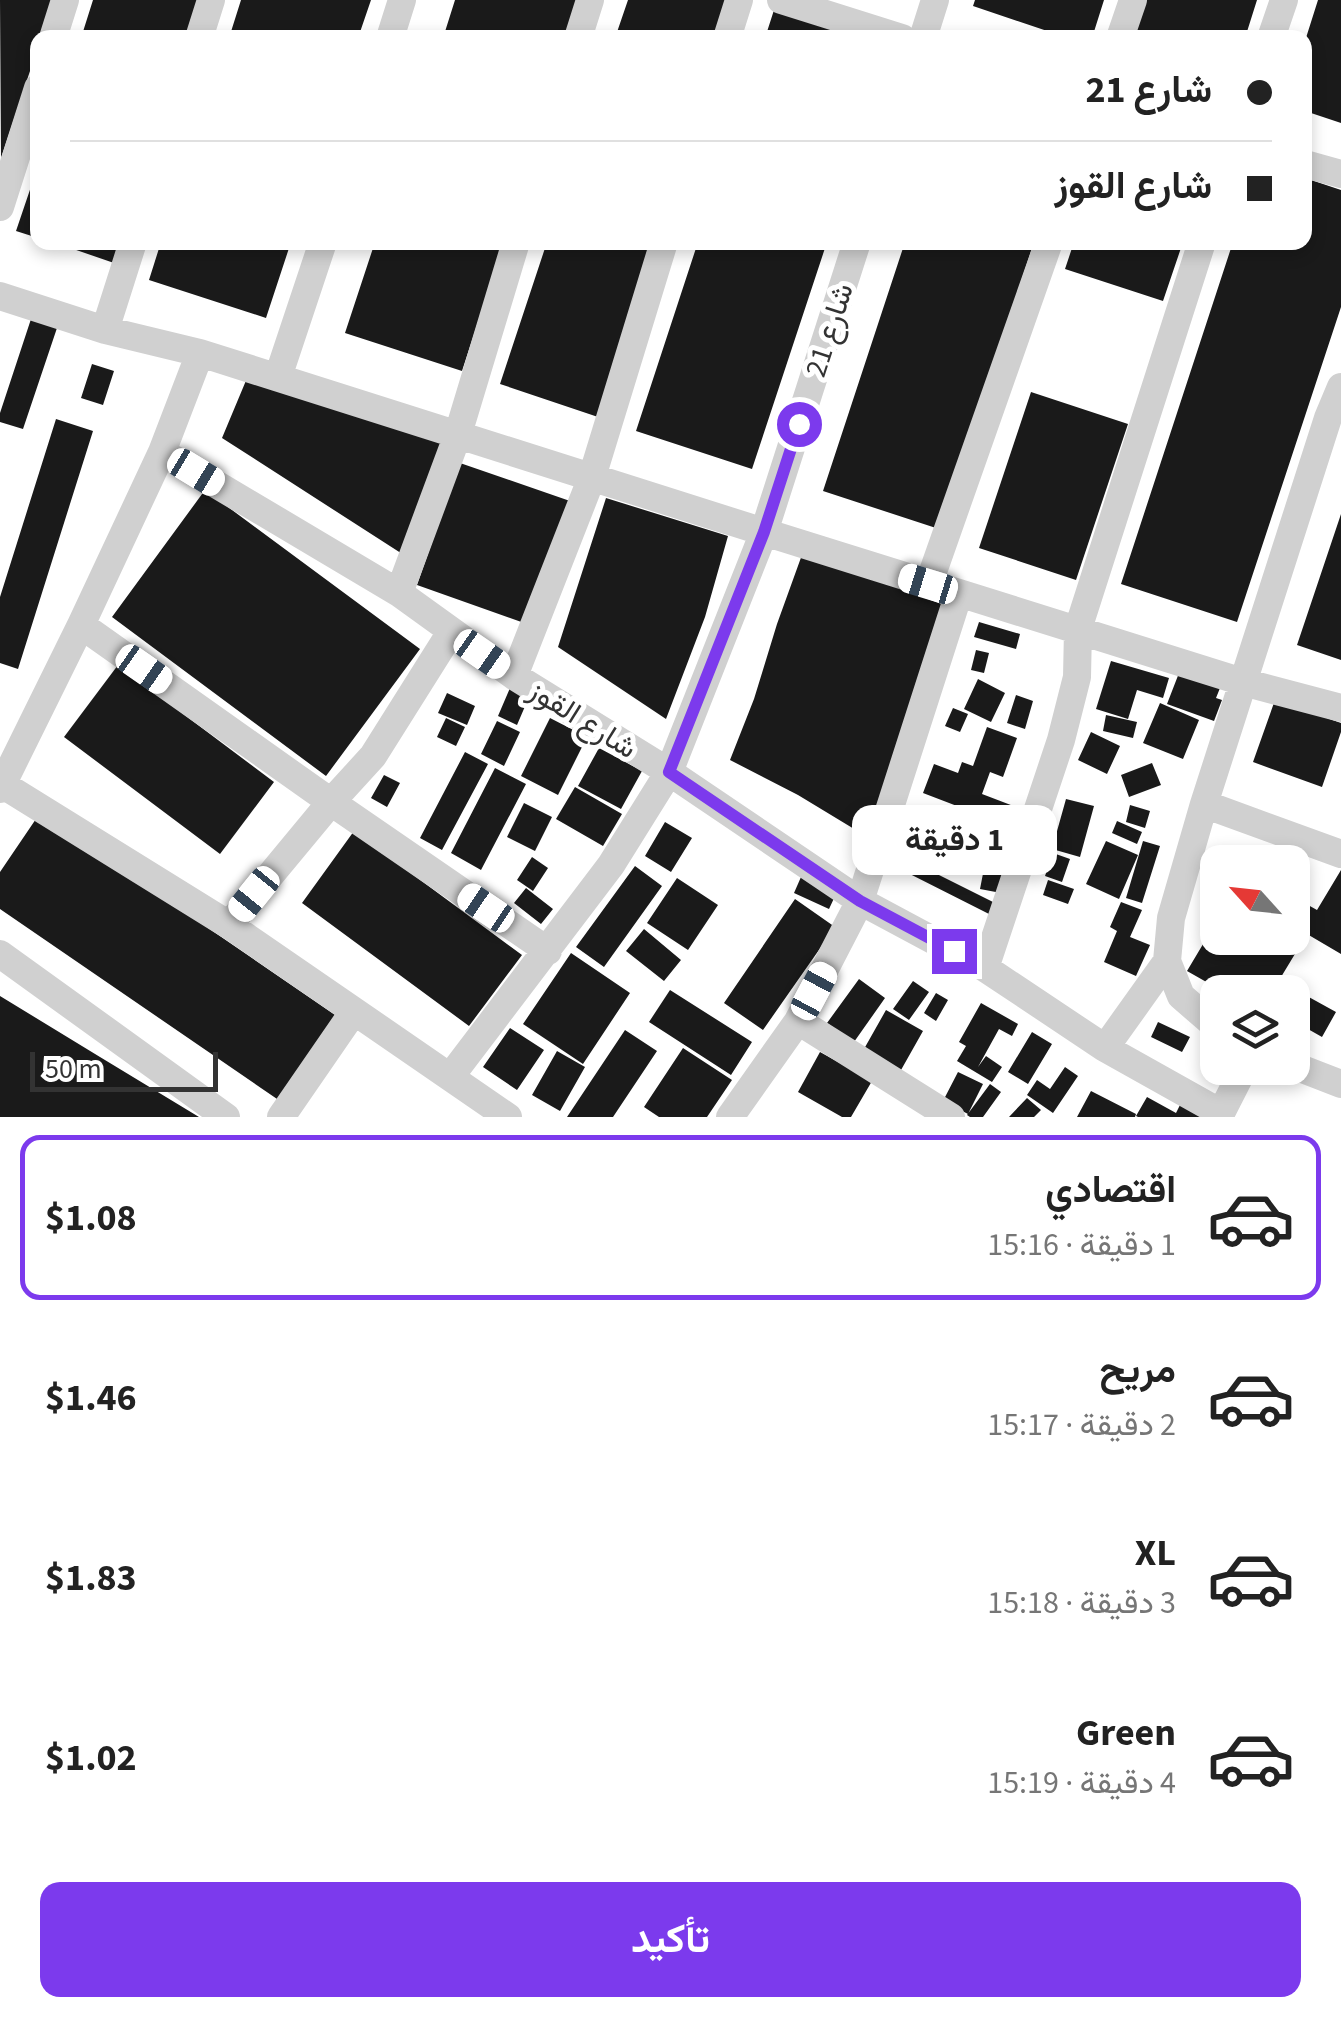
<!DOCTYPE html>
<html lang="ar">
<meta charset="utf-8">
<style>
body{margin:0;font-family:"Source Sans 3",Vazirmatn,sans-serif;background:#f6f6f6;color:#222;direction:rtl;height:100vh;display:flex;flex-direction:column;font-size:38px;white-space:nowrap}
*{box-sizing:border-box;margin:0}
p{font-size:32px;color:#767676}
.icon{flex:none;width:55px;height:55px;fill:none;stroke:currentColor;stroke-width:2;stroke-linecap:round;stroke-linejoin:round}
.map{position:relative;height:1117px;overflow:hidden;direction:ltr}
.side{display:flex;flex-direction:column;background:#fff;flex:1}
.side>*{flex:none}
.top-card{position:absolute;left:30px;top:30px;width:1282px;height:220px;border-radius:20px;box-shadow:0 5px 15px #0003;direction:rtl;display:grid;align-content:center;height:220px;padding:0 40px;background:#fff}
.needle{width:65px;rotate:297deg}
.tools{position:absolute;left:1200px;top:845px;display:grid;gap:20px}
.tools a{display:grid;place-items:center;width:110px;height:110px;border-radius:20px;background:#fff;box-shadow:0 5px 15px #0003;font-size:50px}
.scale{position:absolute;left:30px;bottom:25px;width:188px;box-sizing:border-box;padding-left:10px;border:5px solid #333;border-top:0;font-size:28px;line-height:35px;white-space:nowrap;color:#333;-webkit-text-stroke:8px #fff;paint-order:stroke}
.end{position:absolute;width:45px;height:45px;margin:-22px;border:12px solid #7c3aed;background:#fff;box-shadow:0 0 0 5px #fff}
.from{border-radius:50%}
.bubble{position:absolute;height:70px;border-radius:20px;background:#fff;box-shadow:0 5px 15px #0003;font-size:32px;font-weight:700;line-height:70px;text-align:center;direction:rtl}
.car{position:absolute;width:30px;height:60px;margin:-30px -15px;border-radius:12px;box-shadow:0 0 8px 2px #0007;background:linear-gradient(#fff 24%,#345 0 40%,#fff 0 76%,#345 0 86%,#fff 0)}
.top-card b{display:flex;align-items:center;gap:35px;height:95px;font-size:38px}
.top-card b+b{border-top:2px solid #e0e0e0}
.top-card i{width:25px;height:25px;background:#222}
ul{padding:18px 0 0;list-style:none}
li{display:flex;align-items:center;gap:30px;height:165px;margin:0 20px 15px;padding:0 20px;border:5px solid transparent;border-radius:20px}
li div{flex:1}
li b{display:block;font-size:38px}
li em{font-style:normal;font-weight:700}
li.on{border-color:#7c3aed}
li>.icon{width:90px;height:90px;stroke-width:1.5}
.cta{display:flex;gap:20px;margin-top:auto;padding:20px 40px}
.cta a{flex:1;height:115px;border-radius:20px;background:#7c3aed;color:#fff;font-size:40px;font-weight:700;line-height:115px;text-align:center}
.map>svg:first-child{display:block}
.building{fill:#1a1a1a}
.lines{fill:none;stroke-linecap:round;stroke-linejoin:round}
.street{stroke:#d0d0d0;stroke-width:28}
.route{stroke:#7c3aed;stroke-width:12}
.labels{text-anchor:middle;stroke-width:10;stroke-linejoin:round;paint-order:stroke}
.street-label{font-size:30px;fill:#333;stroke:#fff}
</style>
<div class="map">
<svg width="1341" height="1117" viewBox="0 0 1341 1117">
<rect width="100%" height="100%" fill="#fff"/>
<path class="building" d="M 0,0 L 53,0 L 40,38 L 38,38 L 38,47 L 1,158 Z
M 93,0 L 202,0 L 189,38 L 81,38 Z
M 241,0 L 371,0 L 358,38 L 229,38 Z
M 455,0 L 585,0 L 572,38 L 443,38 Z
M 628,0 L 736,0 L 724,38 L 615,38 Z
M 975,0 L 1104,0 L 1092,38 L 1068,38 L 973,6 Z
M 1144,0 L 1257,0 L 1245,38 L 1132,38 Z
M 1318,0 L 1341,0 L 1341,123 L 1305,111 L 1305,41 Z
M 774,10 L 856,38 L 765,38 Z
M 37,169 L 38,170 L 38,238 L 16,231 Z
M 1305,178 L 1341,190 L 1341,307 L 1237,622 L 1121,584 L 1233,242 L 1305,242 Z
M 53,242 L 121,242 L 114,263 Z
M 161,242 L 291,242 L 266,318 L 149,280 Z
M 375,242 L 504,242 L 462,371 L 345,333 Z
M 547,242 L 656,242 L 598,417 L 500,384 Z
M 698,242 L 827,242 L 752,469 L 636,431 Z
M 905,242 L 1034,242 L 939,529 L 823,491 Z
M 1074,242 L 1183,242 L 1163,301 L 1065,269 Z
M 31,319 L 57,328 L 23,429 L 0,422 L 0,413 Z
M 92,364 L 114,371 L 103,405 L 81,398 Z
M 250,371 L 448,445 L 407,557 L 222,438 Z
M 1031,392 L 1128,424 L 1076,580 L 979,548 Z
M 56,419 L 93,431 L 18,669 L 0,663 L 0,597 Z
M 460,463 L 570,501 L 527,624 L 417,585 Z
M 205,490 L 420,649 L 326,776 L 112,617 Z
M 606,498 L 728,536 L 705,617 L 666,719 L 558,647 Z
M 1341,514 L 1341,660 L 1297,645 Z
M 803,552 L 952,608 L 869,838 L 798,795 L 730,760 L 754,699 L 777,624 Z
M 979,622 L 1020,634 L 1016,649 L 974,637 Z
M 976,650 L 989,653 L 984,673 L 971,670 Z
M 1111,661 L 1169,678 L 1163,698 L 1137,690 L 1128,719 L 1096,709 Z
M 118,665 L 274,782 L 220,854 L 64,737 Z
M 1179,673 L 1220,688 L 1216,698 L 1222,700 L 1214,721 L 1167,704 Z
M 978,679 L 1005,693 L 991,722 L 964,709 Z
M 510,688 L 529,697 L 517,725 L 498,716 Z
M 447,693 L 475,706 L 467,725 L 438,713 Z
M 1016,695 L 1033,701 L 1025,729 L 1007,723 Z
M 1275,700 L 1341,723 L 1341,732 L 1322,787 L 1253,762 Z
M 1160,703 L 1199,720 L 1183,759 L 1143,743 Z
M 953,708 L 968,714 L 960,732 L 945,726 Z
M 1106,715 L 1137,722 L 1133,738 L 1103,731 Z
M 446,718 L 465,727 L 456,746 L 437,737 Z
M 550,718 L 587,737 L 558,795 L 521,776 Z
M 497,721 L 520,732 L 504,766 L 481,754 Z
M 987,727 L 1017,738 L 1003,777 L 990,772 L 982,794 L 1024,810 L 1017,829 L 923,793 L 934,764 L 958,773 L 962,762 L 973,766 Z
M 1091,732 L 1120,746 L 1107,774 L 1078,760 Z
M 599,748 L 642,771 L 621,809 L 578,786 Z
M 465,752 L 488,764 L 442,850 L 420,838 Z
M 1152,763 L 1161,785 L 1129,797 L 1121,775 Z
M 495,768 L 526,784 L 481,870 L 451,853 Z
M 384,775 L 400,783 L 387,807 L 371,798 Z
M 575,787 L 622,814 L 603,846 L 556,819 Z
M 1066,799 L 1094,806 L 1080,857 L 1052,849 Z
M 524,803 L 552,817 L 535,851 L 507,837 Z
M 1130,805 L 1150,811 L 1145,828 L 1126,822 Z
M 40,813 L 338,1017 L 280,1101 L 0,909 L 0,872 Z
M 918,818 L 945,832 L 927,869 L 997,904 L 991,915 L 894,866 Z
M 1117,821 L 1142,832 L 1137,844 L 1112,833 Z
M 665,822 L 692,838 L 671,872 L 645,856 Z
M 1000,825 L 1016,830 L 1010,851 L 993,845 Z
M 354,831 L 522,955 L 469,1026 L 302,903 Z
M 1106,841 L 1138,855 L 1119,899 L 1086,884 Z
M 1143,841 L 1160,846 L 1142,903 L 1126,898 Z
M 987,853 L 1008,858 L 1001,893 L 980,889 Z
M 1053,853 L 1070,859 L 1062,882 L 1045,876 Z
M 532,857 L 548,868 L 533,891 L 517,880 Z
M 635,866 L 662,886 L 604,967 L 576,947 Z
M 1341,870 L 1341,954 L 1307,934 L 1272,992 L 1249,992 L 1238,986 L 1234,992 L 1224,992 L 1187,971 L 1218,919 L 1218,938 L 1292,938 L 1292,896 L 1317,910 Z
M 801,877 L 836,894 L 829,909 L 794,893 Z
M 677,878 L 718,905 L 688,950 L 647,923 Z
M 1048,880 L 1074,889 L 1068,904 L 1043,895 Z
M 526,888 L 553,909 L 541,924 L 514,903 Z
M 795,899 L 835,927 L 763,1030 L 724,1003 Z
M 1121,902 L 1142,910 L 1130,937 L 1150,945 L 1136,976 L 1104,962 L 1117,931 L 1110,927 Z
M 644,929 L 681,960 L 664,981 L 626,951 Z
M 571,953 L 630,993 L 583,1064 L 523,1024 Z
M 859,979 L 885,998 L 854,1042 L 827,1023 Z
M 913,981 L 929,992 L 909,1020 L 893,1009 Z
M 1287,985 L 1336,1012 L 1322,1037 L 1292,1020 L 1292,992 L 1283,992 Z
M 670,990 L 752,1042 L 731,1075 L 649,1022 Z
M 936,993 L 948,1000 L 936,1021 L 924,1013 Z
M 0,996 L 100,1057 L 199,1117 L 0,1117 Z
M 981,1003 L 1018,1024 L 1012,1036 L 999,1029 L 978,1067 L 986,1056 L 1002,1067 L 992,1082 L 957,1061 L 966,1046 L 959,1042 Z
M 886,1010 L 923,1031 L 901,1070 L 864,1049 Z
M 1158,1022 L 1190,1037 L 1182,1052 L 1151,1037 Z
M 510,1028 L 544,1050 L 517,1090 L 483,1067 Z
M 625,1030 L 657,1051 L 613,1117 L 567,1117 Z
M 1032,1032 L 1052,1044 L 1028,1084 L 1008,1072 Z
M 683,1048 L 732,1080 L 707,1117 L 659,1117 L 644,1107 Z
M 557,1051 L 585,1067 L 560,1111 L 532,1095 Z
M 820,1052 L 872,1081 L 851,1117 L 842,1117 L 798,1092 Z
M 1065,1067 L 1078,1076 L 1053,1113 L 1027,1095 L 1037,1080 L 1050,1089 Z
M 958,1072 L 983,1084 L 968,1114 L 943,1101 Z
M 990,1084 L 1001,1092 L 983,1117 L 970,1117 L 967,1115 Z
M 1091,1091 L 1136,1114 L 1135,1117 L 1077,1117 Z
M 1147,1097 L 1176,1113 L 1180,1105 L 1202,1117 L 1138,1117 L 1136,1116 Z
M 1027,1098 L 1041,1110 L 1034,1117 L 1009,1117 Z"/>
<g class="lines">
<path class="street" d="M 781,0 L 902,38
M 53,38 L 65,0
M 199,38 L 211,0
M 390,38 L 402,0
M 578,38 L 590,0
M 727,38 L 739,0
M 923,38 L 935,0
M 1120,38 L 1133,0
M 1271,38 L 1284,0
M 1305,164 L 1341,174
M 0,207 L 38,88
M 0,296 L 105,330 L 200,353 L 764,532 L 1243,682 L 1341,708
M 105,330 L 133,242
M 278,377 L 323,242
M 162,452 L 399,593 L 514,676 L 669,772 L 860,901 L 985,968 L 1105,1048 L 1221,1113
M 929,583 L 1049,242
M 399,593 L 458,434 L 516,242
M 81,625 L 331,802 L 548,951
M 514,676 L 592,477 L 664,242
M 0,783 L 229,925 L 508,1117
M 0,789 L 81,625 L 162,452 L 200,353
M 1204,804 L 1341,854
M 229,925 L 331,802 L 373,756 L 451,632
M 0,954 L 226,1117
M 985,968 L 1061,740 L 1077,677 L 1078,629 L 1202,242
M 798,1021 L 951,1117
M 1218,1028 L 1181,996 L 1167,961 L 1171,918 L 1204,804 L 1328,418 L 1341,387
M 1105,1048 L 1167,961
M 1292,1065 L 1341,1084
M 450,1077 L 611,865 L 669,772 L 764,532 L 857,242
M 281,1117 L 354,1011
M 730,1117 L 798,1021 L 860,901 L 959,593
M 1219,1117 L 1244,1068"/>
</g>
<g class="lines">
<path class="route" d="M 799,424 L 764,532 L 669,772 L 860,901 L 954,951"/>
</g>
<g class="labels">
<g class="street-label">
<text transform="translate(829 330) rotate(-72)" y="10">شارع 21</text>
<text transform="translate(583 719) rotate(32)" y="10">شارع القوز</text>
</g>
</g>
</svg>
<div class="tools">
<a><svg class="needle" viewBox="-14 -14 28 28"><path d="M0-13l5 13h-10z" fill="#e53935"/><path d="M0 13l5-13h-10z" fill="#767676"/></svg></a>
<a><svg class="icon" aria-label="layers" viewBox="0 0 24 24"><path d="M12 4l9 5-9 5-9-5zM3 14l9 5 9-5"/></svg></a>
</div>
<div class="scale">50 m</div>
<i class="end from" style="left:799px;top:424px"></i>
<i class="end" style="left:954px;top:951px"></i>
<div class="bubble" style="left:852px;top:805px;width:205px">1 دقيقة</div>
<i class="car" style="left:196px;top:472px;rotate:121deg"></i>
<i class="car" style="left:928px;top:584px;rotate:287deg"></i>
<i class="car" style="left:482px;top:654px;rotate:125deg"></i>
<i class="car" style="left:144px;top:669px;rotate:125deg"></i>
<i class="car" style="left:254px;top:894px;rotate:219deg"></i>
<i class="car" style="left:486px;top:908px;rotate:304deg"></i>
<i class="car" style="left:814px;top:991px;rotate:28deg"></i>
<div class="top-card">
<b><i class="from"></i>شارع 21</b>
<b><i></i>شارع القوز</b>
</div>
</div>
<section class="side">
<ul>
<li class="on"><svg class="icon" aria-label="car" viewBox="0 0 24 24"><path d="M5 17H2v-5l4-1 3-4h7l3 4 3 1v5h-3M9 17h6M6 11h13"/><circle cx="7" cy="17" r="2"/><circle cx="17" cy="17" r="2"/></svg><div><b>اقتصادي</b><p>1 دقيقة · 15:16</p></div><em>$1.08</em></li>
<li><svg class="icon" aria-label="car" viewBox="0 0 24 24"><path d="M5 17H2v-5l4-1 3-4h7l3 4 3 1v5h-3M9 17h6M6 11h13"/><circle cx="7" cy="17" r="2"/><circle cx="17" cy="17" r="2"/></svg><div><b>مريح</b><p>2 دقيقة · 15:17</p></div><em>$1.46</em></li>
<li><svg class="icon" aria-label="car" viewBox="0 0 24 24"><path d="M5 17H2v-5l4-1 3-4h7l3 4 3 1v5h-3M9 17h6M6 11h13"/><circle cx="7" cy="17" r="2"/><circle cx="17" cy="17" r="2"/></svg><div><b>XL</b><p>3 دقيقة · 15:18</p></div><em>$1.83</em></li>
<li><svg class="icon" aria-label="car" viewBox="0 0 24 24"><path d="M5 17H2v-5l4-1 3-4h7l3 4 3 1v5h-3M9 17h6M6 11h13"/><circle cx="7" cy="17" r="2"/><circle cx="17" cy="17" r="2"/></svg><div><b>Green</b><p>4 دقيقة · 15:19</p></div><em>$1.02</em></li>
</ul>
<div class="cta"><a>تأكيد</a></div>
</section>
